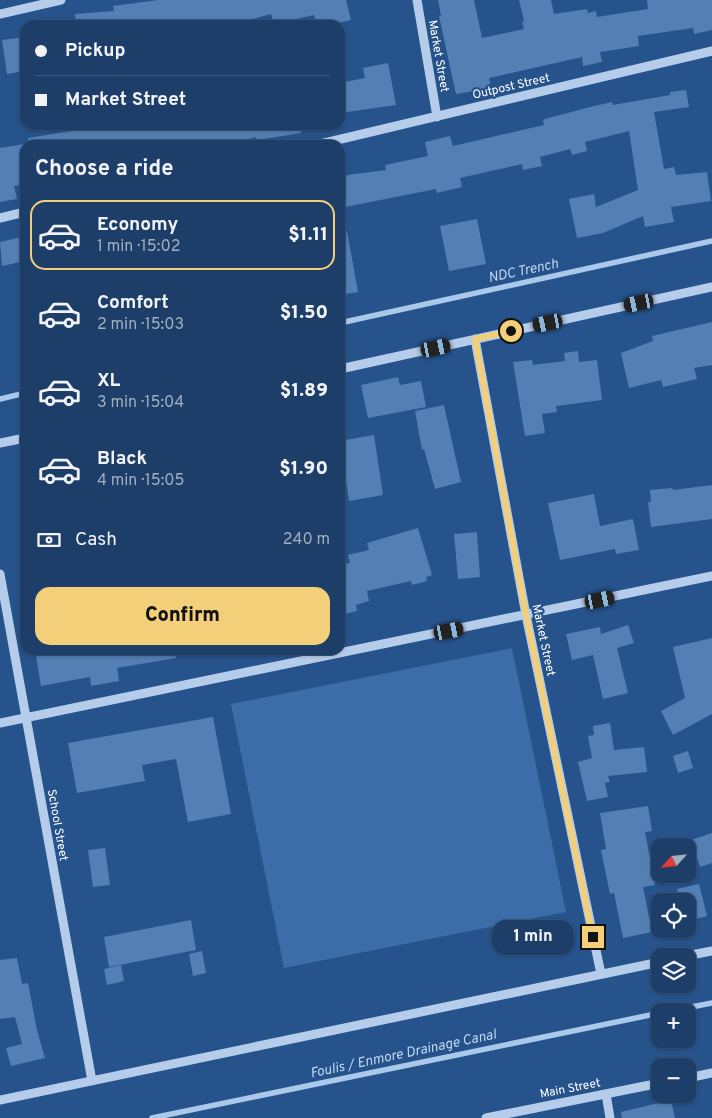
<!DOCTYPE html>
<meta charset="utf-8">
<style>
body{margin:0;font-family:Overpass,sans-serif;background:#294971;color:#f1f3f6;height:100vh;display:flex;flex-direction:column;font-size:19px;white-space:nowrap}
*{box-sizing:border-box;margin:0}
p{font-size:16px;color:#a0aec0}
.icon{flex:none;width:28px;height:28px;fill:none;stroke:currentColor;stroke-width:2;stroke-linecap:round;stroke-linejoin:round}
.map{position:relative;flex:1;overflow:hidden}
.details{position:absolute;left:20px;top:140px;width:325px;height:515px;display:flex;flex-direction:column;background:#1c3e68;border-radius:15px;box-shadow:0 1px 4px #0004,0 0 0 1px #3a577c}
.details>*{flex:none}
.guide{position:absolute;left:20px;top:20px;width:325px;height:110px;border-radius:15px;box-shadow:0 1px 4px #0004,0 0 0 1px #3a577c;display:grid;align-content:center;height:110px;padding:0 15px;background:#1c3e68}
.needle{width:32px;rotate:243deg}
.controls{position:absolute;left:651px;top:838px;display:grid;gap:10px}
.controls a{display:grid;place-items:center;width:45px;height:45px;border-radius:10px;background:#1c3e68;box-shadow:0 1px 4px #0004,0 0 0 1px #3a577c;font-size:25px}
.end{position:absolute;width:22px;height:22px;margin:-11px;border:6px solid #f3cf7a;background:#111;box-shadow:0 0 0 2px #111}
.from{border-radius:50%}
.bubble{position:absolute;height:35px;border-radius:15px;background:#1c3e68;box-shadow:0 1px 4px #0004,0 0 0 1px #3a577c;font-size:16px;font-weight:800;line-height:35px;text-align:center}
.car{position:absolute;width:15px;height:30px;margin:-15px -8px;border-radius:6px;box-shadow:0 0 4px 1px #0007;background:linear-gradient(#222 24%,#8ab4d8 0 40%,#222 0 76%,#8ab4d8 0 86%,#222 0)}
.guide b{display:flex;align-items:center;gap:18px;height:48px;font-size:19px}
.guide b+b{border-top:1px solid #3a577c}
.guide i{width:12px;height:12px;background:#f1f3f6}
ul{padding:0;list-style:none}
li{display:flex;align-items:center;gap:15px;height:70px;margin:0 10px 8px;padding:0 5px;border:2px solid transparent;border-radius:15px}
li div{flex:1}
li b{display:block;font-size:19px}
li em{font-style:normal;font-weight:800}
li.selected{border-color:#f3cf7a}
li>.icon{width:45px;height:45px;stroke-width:1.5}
h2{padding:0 15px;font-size:22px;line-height:60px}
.pay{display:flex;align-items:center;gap:12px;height:55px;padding:0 15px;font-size:19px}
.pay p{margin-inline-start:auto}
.button{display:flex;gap:10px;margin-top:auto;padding:10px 15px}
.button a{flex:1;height:58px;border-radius:15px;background:#f3cf7a;color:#111;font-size:20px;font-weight:800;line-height:58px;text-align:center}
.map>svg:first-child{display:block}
.green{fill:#3b6da8}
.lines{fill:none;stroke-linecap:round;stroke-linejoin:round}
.stream{stroke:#a9c8ea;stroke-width:5.5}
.building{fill:#537fb4}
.minor{stroke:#b5cdea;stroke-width:9}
.route{stroke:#f3cf7a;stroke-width:6}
.labels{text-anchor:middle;stroke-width:4.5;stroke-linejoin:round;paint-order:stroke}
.street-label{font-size:12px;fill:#fff;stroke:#26538b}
.water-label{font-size:14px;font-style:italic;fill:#c1d7f1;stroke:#26538b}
</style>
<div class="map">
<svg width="712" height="1118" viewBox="0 0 712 1118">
<rect width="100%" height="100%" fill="#26538b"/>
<path class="green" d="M 512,648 L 566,912 L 284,968 L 231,704 Z"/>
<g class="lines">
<path class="stream" d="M 340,323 L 712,241
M 0,399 L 25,393
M 671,1011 L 712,1003
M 152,1118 L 660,1013"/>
</g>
<path class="building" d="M 158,0 L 346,0 L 351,20 L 328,25 L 316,25 L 314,15 L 274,24 L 271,14 L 231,25 L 76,25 L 75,14 L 114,11 L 113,6 Z
M 438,0 L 474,0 L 482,38 L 524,29 L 522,22 L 524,21 L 519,0 L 551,0 L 554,14 L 587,9 L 588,13 L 596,11 L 597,17 L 648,9 L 647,0 L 712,0 L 712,30 L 694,34 L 693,28 L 638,36 L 639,46 L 600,52 L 602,62 L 583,66 L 582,57 L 489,78 L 491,88 L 456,94 L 439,16 L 441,16 Z
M 25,37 L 25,71 L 7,74 L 2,40 Z
M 388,63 L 396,105 L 340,113 L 340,83 L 365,78 L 363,68 Z
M 686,90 L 689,107 L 654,112 L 664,169 L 674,167 L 676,175 L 707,172 L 711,201 L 671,207 L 674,222 L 645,227 L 643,216 L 603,233 L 577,238 L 569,199 L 594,194 L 596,207 L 638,190 L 629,131 L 585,142 L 587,151 L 572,155 L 570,149 L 540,157 L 542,166 L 523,170 L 522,164 L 460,178 L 462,187 L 437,193 L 436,189 L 340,208 L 340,176 L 386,170 L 385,165 L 428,156 L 425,142 L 450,136 L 453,146 L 544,125 L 543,120 L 545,119 L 590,107 L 612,102 L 613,105 L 670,95 L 670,92 Z
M 108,125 L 301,125 L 301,133 L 257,140 L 256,137 L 225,145 L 28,145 L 28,138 Z
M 25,144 L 25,184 L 14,186 L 17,199 L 0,202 L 0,148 Z
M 477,219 L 486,264 L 449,271 L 440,226 Z
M 347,231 L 358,292 L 340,295 L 340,232 Z
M 22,237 L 25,261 L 2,266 L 0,242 Z
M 712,322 L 712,365 L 694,368 L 697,379 L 663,387 L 661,380 L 629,388 L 621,353 L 653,341 L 652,336 Z
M 578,351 L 579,362 L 597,360 L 602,400 L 556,406 L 557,412 L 542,414 L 545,433 L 525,436 L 513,362 L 532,360 L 533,365 L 565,361 L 564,353 Z
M 398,377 L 400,385 L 421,381 L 426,407 L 368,418 L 361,385 Z
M 444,405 L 461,482 L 435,489 L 424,449 L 422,450 L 415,411 Z
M 374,435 L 383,495 L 349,501 L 340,441 Z
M 712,485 L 712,519 L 651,527 L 648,502 L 651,502 L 650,490 L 672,488 L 673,490 Z
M 594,494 L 600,526 L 633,519 L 639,550 L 616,554 L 615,549 L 560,560 L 548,503 Z
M 418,528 L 432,575 L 426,577 L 427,581 L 412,585 L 411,581 L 367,591 L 369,601 L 356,605 L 357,611 L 340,615 L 340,565 L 350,563 L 348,555 L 369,550 L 367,543 Z
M 477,532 L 480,577 L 458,579 L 454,534 Z
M 628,625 L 634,643 L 617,648 L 628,693 L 603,699 L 593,655 L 572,660 L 566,634 L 600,627 L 601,634 Z
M 712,638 L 712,714 L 673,735 L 661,711 L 685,698 L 673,647 Z
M 35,650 L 175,650 L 176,658 L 117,668 L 119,681 L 91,686 L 90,677 L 41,686 Z
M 213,717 L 231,814 L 188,822 L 176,759 L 142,765 L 145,781 L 77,793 L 68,743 Z
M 610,723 L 614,750 L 644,747 L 647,772 L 608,776 L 610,782 L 605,783 L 608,797 L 587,801 L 578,762 L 592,758 L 588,736 L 594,735 L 593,726 Z
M 688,751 L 693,768 L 678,773 L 673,756 Z
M 648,806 L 652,831 L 645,832 L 655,885 L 643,887 L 652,932 L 623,938 L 614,893 L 610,894 L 601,850 L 606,849 L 600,813 Z
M 712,833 L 712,863 L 700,867 L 691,840 Z
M 105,848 L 110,885 L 93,887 L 88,850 Z
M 699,884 L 707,916 L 688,921 L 688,901 L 680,901 L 677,889 Z
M 191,920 L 196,950 L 109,967 L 104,937 Z
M 202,951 L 206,973 L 193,976 L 189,954 Z
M 17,958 L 22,984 L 28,983 L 37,1030 L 45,1058 L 11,1066 L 6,1048 L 22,1044 L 15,1017 L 0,1019 L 0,960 Z
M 121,965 L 124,981 L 107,985 L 104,969 Z
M 671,1100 L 675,1118 L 622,1118 L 621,1112 Z"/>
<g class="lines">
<path class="minor" d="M 417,0 L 437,117
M 0,14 L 61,0
M 316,145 L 712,51
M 0,218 L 25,212
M 475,339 L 526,615 L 601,974
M 340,369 L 712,287
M 0,443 L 25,438
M 0,574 L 92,1081
M 0,723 L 712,576
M 686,956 L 712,951
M 688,1078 L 712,1073
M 606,1094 L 610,1118
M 0,1100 L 660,962
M 486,1118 L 660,1083"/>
</g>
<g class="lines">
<path class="route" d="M 511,331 L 475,339 L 526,615 L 593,937"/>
</g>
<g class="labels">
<g class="street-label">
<text transform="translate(439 56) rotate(80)" y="4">Market Street</text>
<text transform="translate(511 86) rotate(-13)" y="4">Outpost Street</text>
<text transform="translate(544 640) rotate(78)" y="4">Market Street</text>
<text transform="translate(58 825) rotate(80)" y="4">School Street</text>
<text transform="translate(570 1088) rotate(-11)" y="4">Main Street</text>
</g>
<g class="water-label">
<text transform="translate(523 270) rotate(-12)" y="5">NDC Trench</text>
<text transform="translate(403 1053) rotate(-12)" y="5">Foulis / Enmore Drainage Canal</text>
</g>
</g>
</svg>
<div class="controls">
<a><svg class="needle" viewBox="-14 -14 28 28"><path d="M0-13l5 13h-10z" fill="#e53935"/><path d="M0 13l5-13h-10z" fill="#a0aec0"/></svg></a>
<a><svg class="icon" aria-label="locate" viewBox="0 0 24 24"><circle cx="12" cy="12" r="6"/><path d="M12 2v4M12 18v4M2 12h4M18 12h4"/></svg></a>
<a><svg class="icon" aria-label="layers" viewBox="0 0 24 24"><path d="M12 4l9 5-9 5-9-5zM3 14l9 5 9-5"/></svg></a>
<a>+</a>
<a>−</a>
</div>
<i class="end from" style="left:511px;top:331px"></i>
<i class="end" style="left:593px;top:937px"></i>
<div class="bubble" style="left:492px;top:920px;width:82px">1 min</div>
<i class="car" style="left:639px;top:303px;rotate:258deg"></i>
<i class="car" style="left:548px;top:323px;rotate:258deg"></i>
<i class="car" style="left:436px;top:348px;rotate:78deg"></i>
<i class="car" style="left:600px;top:600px;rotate:78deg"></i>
<i class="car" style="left:449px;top:631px;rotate:79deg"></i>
<div class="guide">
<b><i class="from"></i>Pickup</b>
<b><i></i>Market Street</b>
</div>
<section class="details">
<h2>Choose a ride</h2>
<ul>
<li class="selected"><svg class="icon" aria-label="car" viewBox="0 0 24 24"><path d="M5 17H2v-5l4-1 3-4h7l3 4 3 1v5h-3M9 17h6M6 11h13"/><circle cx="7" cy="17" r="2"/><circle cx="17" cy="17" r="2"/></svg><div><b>Economy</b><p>1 min · 15:02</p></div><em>$1.11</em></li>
<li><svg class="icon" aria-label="car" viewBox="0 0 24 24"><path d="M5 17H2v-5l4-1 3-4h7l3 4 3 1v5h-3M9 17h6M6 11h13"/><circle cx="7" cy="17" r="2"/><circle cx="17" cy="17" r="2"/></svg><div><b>Comfort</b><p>2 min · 15:03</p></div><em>$1.50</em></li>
<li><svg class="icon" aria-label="car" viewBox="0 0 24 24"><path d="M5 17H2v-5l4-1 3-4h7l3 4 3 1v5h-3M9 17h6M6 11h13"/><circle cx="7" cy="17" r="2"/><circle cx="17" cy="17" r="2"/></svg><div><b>XL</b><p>3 min · 15:04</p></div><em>$1.89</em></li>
<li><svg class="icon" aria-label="car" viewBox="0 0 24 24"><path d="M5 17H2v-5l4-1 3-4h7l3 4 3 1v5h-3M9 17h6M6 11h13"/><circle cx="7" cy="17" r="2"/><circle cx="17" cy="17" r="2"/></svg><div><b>Black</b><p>4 min · 15:05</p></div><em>$1.90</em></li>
</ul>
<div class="pay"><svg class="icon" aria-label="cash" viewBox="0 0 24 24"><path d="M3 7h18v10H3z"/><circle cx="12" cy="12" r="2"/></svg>Cash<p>240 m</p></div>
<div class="button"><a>Confirm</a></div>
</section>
</div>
